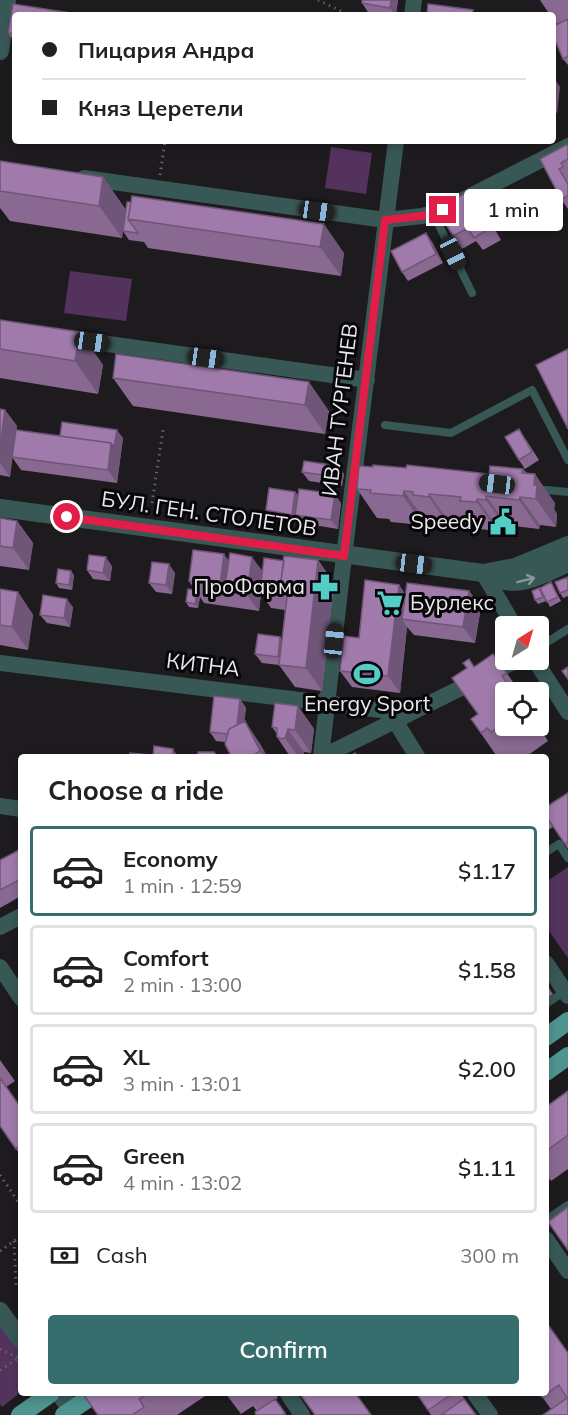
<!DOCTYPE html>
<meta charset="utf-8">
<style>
body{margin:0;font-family:Mulish,sans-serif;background:#f6f6f6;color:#202124;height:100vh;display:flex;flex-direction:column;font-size:22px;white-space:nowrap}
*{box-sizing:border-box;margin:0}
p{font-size:20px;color:#757577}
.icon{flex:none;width:33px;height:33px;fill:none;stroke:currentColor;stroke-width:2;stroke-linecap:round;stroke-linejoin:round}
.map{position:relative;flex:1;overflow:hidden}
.details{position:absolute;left:18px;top:754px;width:531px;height:642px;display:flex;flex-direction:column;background:#fff;border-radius:6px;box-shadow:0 3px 9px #0003}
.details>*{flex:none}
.banner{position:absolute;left:12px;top:12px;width:544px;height:132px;border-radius:6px;box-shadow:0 3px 9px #0003;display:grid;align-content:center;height:132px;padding:0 30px;background:#fff}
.needle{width:39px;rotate:37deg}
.fabs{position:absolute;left:495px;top:616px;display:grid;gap:12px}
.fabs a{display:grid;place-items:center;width:54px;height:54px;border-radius:6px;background:#fff;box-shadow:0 3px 9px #0003;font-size:30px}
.end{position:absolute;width:27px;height:27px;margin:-14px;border:8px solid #e11d48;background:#fff;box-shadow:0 0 0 3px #fff}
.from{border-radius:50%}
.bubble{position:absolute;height:42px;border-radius:6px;background:#fff;box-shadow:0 3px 9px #0003;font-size:20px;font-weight:600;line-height:42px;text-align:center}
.car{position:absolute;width:18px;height:36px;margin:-18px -9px;border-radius:8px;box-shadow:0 0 4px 2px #0007;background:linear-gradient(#222 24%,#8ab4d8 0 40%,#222 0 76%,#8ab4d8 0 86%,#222 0)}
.banner b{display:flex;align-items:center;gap:21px;height:57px;font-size:22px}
.banner b+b{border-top:2px solid #e0e0e0}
.banner i{width:15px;height:15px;background:#202124}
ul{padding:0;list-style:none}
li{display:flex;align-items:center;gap:18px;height:90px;margin:0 12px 9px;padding:0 18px;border:3px solid #e0e0e0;border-radius:6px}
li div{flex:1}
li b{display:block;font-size:22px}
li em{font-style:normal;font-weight:600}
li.active{border-color:#376e6d}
li>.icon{width:54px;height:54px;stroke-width:1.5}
h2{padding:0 30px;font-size:27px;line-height:72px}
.pay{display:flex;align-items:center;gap:15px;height:66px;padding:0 30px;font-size:22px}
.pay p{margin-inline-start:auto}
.button{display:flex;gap:12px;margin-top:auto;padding:12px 30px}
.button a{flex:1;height:69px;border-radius:6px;background:#376e6d;color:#fff;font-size:24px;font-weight:600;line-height:69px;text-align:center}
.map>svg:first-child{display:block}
.green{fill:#53335d}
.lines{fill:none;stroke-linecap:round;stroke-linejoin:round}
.path{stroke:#656266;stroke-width:3;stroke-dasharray:1.5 4.5;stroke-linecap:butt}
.service{stroke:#385855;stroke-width:8}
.minor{stroke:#385855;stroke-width:16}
.tertiary{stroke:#385855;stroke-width:18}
.primary{stroke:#4f948f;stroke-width:18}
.wall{fill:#896992}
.shaded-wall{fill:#6f5577}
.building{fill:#9f7aaa;stroke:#6f5577;stroke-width:1.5}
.oneway{stroke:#899999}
.route{stroke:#e11d48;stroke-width:8}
.labels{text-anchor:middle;stroke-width:6;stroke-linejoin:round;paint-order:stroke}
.street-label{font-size:21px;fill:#ece9ed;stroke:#070608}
.poi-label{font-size:21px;fill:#ece9ed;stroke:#070608;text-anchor:end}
</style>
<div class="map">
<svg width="568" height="1415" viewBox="0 0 568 1415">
<rect width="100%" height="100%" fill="#1e1b1f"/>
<path class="green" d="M 331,147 L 372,153 L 366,194 L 325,188 Z
M 70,271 L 132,279 L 126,321 L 64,313 Z
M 568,867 L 568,958 L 546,927 L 546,882 Z
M 0,1319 L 21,1347 L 21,1392 L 2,1407 L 0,1404 Z"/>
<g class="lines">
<path class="path" d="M 318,0 L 349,15
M 160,175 L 165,141
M 152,503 L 163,430
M 0,1175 L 21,1206
M 14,1241 L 16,1285 L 21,1287
M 0,1251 L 21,1236
M 0,1349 L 21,1359
M 0,1370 L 19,1358"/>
<path class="service" d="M 433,213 L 472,293
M 385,425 L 451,433 L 532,390 L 568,460
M 535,489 L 568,492
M 538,648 L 568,629
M 546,852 L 559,844 L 568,858
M 546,1004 L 565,991
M 546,1220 L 568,1205"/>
<path class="minor" d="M 412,15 L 414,0
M 84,178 L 385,220 L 422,216 L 443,210 L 568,146
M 65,338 L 367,380
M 483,573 L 515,627
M 535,660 L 568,712
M 0,663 L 389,711 L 418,758
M 321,757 L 344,556 L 396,141
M 320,758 L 517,660
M 0,806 L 21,809
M 0,927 L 21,916
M 546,963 L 568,996
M 0,967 L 21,998
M 546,1239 L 568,1271
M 288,1394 L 302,1415
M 475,1394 L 490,1415"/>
<path class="tertiary" d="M 0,51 L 7,0
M 0,508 L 483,573 L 515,567 L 568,545
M 485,574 C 517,591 538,577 568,563
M 0,1311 L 21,1340
M 60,1394 L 72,1410"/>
<path class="primary" d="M 546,1037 L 568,1021
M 546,1072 L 568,1056
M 20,1415 L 50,1394
M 64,1415 L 95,1394"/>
</g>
<path class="wall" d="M 398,0 L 396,15 L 387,15 L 368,12 L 362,3 Z
M 540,0 L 568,0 L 568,65 L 563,59 L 557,24 L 554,20 L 554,15 L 550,15 Z
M 15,15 L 15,42 L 8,33 Z
M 568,144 L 568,209 L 561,199 L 540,159 Z
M 0,161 L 103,177 L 126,210 L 122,238 L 10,221 L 0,208 Z
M 127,202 L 344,253 L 341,276 L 148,248 L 144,242 L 129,240 L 123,231 Z
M 480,203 L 501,240 L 483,250 L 476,241 L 462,249 L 453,236 Z
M 426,233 L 432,242 L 443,263 L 408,281 L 402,272 Z
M 0,320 L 80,332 L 103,365 L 98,394 L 0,378 Z
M 116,354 L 329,411 L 325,434 L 133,406 L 113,378 Z
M 0,409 L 5,410 L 17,426 L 16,430 L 60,436 L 123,438 L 117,483 L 21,470 L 12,457 L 10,477 L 0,475 Z
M 525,438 L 539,460 L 525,469 L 519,460 Z
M 338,466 L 344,474 L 342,486 L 309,481 L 302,472 Z
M 373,467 L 406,468 L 489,474 L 523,469 L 555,503 L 554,509 L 557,514 L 556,527 L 540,525 L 539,529 L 507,525 L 506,528 L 497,527 L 497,531 L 480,529 L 477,525 L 449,522 L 449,526 L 433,524 L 430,520 L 424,519 L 423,525 L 391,522 L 389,519 L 377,518 L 357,489 Z
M 295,492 L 298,495 L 341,503 L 338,529 L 301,523 L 299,520 L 298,523 L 272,519 L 266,510 Z
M 0,518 L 17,521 L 33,543 L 29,570 L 0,566 Z
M 229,560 L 262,571 L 284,561 L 318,560 L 334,583 L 322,691 L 295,687 L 279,665 L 262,663 L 255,654 L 280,637 L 282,640 L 285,610 L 271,608 L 261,593 L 259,611 L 204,603 L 200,597 L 198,608 L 189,607 L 186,602 L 195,590 L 189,581 Z
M 112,566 L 110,581 L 93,579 L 87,570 Z
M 175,573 L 172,594 L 156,592 L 149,583 Z
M 74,575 L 72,590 L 59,588 L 56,583 Z
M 568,577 L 568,596 L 563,598 L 560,593 Z
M 551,582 L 561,601 L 550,607 L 543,593 L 546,601 L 538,604 L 535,600 Z
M 399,585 L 405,594 L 469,591 L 481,607 L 475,643 L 414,635 L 407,627 L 400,693 L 352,687 L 340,671 L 359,638 Z
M 0,589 L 18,592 L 33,615 L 28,650 L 0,645 Z
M 73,607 L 70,627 L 47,623 L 40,615 Z
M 493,654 L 521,693 L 506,693 L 506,726 L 538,726 L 548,741 L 524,758 L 498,758 L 471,719 L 478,714 L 474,667 Z
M 240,699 L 246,708 L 244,721 L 260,744 L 268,758 L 232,758 L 225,742 L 216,741 L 210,732 Z
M 298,706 L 314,729 L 311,753 L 304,752 L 302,758 L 291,758 L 277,737 L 277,734 L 272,727 Z
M 568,793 L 568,849 L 553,827 L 546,831 L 546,807 Z
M 21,849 L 21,896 L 0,908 L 0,860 Z
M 546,984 L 553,994 L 546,999 Z
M 0,1060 L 15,1081 L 6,1087 L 21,1108 L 21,1156 L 0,1126 Z
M 568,1091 L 568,1169 L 551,1181 L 547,1176 L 546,1177 L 546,1107 Z
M 546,1322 L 568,1353 L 568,1415 L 551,1409 L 540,1394 L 546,1394 Z
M 83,1394 L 208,1394 L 177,1415 L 98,1415 Z
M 226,1394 L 275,1394 L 278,1398 L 275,1400 L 286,1415 L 256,1415 L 257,1411 L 253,1406 L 241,1414 Z
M 417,1394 L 461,1394 L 476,1415 L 431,1415 Z"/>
<path class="shaded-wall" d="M 391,0 L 398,0 L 396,15 L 395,15 L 390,8 Z
M 554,78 L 560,87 L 557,114 L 554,109 Z
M 103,177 L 126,210 L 122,238 L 99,206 Z
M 471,190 L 480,203 L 501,240 L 492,227 Z
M 324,224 L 344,253 L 341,276 L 320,247 Z
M 426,233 L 432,242 L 443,263 L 436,254 Z
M 80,332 L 103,365 L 98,394 L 75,361 Z
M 309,382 L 329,411 L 325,434 L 305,405 Z
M 5,410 L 17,426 L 10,477 L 0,463 L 0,447 Z
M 117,430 L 123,438 L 117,483 L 108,470 L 111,443 Z
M 338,466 L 344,474 L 342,486 L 336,477 Z
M 523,469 L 537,490 L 534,485 L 535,474 L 555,503 L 554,509 L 557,514 L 556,527 L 536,499 L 522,473 Z
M 404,491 L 424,519 L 423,525 L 403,496 Z
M 295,492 L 302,501 L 295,515 L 299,520 L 298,523 L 292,515 Z
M 335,494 L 341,503 L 338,529 L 331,520 Z
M 429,494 L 449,522 L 449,526 L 429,497 Z
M 486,496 L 507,525 L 506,528 L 486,500 Z
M 520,497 L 540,525 L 539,529 L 519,500 Z
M 477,499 L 497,527 L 497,531 L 477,502 Z
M 17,521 L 33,543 L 29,570 L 13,548 Z
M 224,554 L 240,577 L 224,591 L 220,585 Z
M 106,557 L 112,566 L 110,581 L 103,573 Z
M 252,557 L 264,573 L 260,591 L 261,593 L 259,611 L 247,595 Z
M 318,560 L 334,583 L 322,691 L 306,668 Z
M 169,564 L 175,573 L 172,594 L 166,585 Z
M 71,571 L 74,575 L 72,590 L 69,585 Z
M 399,585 L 410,601 L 402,619 L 407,627 L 400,693 L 388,676 Z
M 469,591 L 481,607 L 475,643 L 463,627 Z
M 18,592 L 33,615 L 28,650 L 12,627 Z
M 197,592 L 200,597 L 198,608 L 195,604 Z
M 67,599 L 73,607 L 70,627 L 64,618 Z
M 280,637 L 286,646 L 284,665 L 278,657 Z
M 240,699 L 246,708 L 242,744 L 236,735 Z
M 298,706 L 314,729 L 311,753 L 295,730 Z
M 245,721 L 260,744 L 268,758 L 265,758 L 260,751 Z
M 288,729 L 304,752 L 302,758 L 299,758 L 285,738 Z
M 173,749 L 179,758 L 172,758 Z"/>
<path class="building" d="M 362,0 L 391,0 L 390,8 L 362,3 Z
M 13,4 L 83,15 L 15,15 L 15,34 L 8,33 Z
M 428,4 L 473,10 L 472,15 L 427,15 Z
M 568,19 L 568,56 L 563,59 L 554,38 L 554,26 Z
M 568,144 L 568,159 L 561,163 L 563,167 L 559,169 L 568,184 L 568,196 L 561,199 L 540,159 Z
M 0,161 L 103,177 L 99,206 L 0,191 Z
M 471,190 L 492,227 L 474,238 L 468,228 L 453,236 L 437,209 Z
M 132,196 L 324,224 L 320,247 L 128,219 Z
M 127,202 L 131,202 L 128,219 L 138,233 L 123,231 Z
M 426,233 L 436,254 L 402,272 L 391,251 Z
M 0,320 L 80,332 L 75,361 L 0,349 Z
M 568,349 L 568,429 L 536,365 Z
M 116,354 L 309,382 L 305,405 L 113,378 Z
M 0,409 L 5,410 L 0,447 Z
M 62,422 L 117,430 L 114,447 L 111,443 L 60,436 Z
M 519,429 L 532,452 L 519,460 L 505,437 Z
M 16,430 L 111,443 L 108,470 L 12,457 Z
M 304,461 L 338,466 L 336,477 L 302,472 Z
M 373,465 L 406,468 L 407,465 L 489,474 L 490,466 L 523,469 L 522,473 L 535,474 L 534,485 L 537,485 L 536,499 L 520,497 L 519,500 L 486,496 L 486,500 L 477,499 L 477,502 L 460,501 L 461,497 L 429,494 L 429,497 L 413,495 L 413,492 L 404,491 L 403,496 L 370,493 L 371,490 L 357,489 L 359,466 L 373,467 Z
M 269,488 L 295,492 L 292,515 L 266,510 Z
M 299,489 L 335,494 L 331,520 L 295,515 Z
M 0,518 L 17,521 L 13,548 L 0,546 Z
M 193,550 L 224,554 L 220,585 L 189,581 Z
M 230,553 L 252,557 L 247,595 L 224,591 Z
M 89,555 L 106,557 L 103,573 L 87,570 Z
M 284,556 L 318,560 L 306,668 L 279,665 L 288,589 L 280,588 Z
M 264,558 L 284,561 L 280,588 L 285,594 L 260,591 Z
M 152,562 L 169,564 L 166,585 L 149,583 Z
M 58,569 L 71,571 L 69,585 L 56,583 Z
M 568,577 L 568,590 L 560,593 L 555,582 Z
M 365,580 L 399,585 L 388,676 L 340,671 L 344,636 L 359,638 Z
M 551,582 L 558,597 L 547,602 L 540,588 Z
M 407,583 L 469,591 L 463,627 L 402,619 Z
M 539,588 L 543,597 L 535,600 L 532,591 Z
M 0,589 L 18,592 L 12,627 L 0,625 Z
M 188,589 L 195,590 L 197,592 L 195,604 L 186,602 Z
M 43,595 L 67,599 L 64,618 L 40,615 Z
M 258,634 L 280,637 L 278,657 L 255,654 Z
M 493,654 L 507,673 L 502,676 L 514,693 L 506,693 L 506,722 L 491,732 L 487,728 L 481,733 L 471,719 L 478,714 L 452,678 L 467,668 L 463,663 L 469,659 L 474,667 Z
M 568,667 L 568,679 L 562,671 Z
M 214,696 L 240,699 L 237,725 L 229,729 L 228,734 L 210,732 Z
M 275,703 L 298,706 L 295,730 L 288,729 L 285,738 L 281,739 L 277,737 L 277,728 L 272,727 Z
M 245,721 L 260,751 L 248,758 L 232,758 L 225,744 L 229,729 Z
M 154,746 L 173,749 L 172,758 L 148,758 L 148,756 L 153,757 Z
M 198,752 L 214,752 L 218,758 L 198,758 Z
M 130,753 L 150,755 L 150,757 L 148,756 L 148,758 L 129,758 Z
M 355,753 L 358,758 L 348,758 Z
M 568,793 L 568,842 L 565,844 L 546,816 L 546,807 Z
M 21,849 L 21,879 L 0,890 L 0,860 Z
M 0,1078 L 21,1108 L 21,1151 L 18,1147 L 16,1149 L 0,1126 Z
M 568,1091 L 568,1135 L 546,1151 L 546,1107 Z
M 568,1207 L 568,1250 L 548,1222 Z
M 546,1322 L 568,1353 L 568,1415 L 543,1415 L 567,1398 L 559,1385 L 542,1397 L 540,1394 L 546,1394 L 546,1369 L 547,1369 L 546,1367 Z
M 83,1394 L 147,1394 L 139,1399 L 144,1407 L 132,1415 L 98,1415 Z
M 300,1394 L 356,1394 L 371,1415 L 315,1415 Z
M 417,1394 L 452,1394 L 428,1410 Z
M 275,1399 L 285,1413 L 282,1415 L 256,1415 L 255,1412 Z
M 464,1399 L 476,1415 L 441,1415 Z"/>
<defs><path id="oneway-shaft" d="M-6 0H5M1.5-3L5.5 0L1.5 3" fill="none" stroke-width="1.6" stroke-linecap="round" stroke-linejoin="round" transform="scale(1.5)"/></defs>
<use class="oneway" href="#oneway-shaft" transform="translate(526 580) rotate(-14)"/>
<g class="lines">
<path class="route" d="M 67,517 L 344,556 L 385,220 L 422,216 L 443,210"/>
</g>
<defs>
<g id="civic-bare" transform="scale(2.07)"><path d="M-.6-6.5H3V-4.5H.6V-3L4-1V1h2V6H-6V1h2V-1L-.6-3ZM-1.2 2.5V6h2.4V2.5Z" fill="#54cdc6" stroke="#070608" stroke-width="2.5" paint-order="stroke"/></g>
<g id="pharmacy-bare" transform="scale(2.07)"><path d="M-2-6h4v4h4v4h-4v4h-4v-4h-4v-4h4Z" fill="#54cdc6" stroke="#070608" stroke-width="2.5" paint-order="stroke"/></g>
<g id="supermarket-bare" transform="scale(2.07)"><path d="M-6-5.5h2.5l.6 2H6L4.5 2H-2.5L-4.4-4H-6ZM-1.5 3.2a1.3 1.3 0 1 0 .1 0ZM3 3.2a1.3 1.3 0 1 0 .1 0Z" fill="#54cdc6" stroke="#070608" stroke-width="2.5" paint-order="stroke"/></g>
<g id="stadium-bare" transform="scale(2.07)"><path d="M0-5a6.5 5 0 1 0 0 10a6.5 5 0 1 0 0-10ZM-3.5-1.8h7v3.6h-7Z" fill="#54cdc6" stroke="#070608" stroke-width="2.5" paint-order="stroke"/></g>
</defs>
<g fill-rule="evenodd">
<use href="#civic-bare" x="503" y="522"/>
<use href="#pharmacy-bare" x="325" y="587"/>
<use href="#supermarket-bare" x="390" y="603"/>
<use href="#stadium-bare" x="367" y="674"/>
</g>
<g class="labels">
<g class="street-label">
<text transform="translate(340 410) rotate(-83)" y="7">ИВАН ТУРГЕНЕВ</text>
<text transform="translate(209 514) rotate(8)" y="7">БУЛ. ГЕН. СТОЛЕТОВ</text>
<text transform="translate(203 665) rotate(7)" y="7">КИТНА</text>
</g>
<g class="poi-label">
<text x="483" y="529">Speedy</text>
<text x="305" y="594">ПроФарма</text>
<text x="410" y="610" text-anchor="start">Бурлекс</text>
<text x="367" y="711" text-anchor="middle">Energy Sport</text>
</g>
</g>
</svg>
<div class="fabs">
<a><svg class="needle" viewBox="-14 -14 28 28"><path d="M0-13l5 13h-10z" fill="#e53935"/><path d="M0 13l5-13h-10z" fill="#757577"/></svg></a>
<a><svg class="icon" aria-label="locate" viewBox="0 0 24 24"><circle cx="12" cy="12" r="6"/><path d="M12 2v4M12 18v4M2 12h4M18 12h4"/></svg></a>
</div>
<i class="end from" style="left:67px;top:517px"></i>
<i class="end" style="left:443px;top:210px"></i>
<div class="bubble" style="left:464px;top:189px;width:99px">1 min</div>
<i class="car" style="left:317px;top:211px;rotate:98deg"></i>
<i class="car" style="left:453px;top:253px;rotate:154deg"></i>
<i class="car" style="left:92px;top:342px;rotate:98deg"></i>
<i class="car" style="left:206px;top:358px;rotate:98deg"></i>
<i class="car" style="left:497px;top:484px;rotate:277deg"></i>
<i class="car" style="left:414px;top:564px;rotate:97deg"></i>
<i class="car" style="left:334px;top:641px;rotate:6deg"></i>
<div class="banner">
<b><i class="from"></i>Пицария Андра</b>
<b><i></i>Княз Церетели</b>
</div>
<section class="details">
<h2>Choose a ride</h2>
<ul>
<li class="active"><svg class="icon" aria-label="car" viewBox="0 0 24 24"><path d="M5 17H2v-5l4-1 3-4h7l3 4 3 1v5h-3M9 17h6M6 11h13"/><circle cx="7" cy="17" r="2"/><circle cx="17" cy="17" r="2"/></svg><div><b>Economy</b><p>1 min · 12:59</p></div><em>$1.17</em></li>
<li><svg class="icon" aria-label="car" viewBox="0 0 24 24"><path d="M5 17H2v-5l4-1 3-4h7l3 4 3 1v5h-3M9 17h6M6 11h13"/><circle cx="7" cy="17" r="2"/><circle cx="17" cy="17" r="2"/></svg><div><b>Comfort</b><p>2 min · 13:00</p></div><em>$1.58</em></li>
<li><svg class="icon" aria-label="car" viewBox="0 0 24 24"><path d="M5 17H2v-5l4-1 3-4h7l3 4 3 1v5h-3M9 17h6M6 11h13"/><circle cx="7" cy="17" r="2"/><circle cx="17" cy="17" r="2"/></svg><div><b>XL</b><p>3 min · 13:01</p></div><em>$2.00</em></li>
<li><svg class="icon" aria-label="car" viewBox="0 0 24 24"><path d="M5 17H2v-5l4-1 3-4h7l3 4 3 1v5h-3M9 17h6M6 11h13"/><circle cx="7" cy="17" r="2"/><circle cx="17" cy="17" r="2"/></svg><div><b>Green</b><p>4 min · 13:02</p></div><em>$1.11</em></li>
</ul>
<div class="pay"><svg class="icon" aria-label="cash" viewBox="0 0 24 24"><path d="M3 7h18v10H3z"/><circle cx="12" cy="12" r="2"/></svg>Cash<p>300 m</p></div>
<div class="button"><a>Confirm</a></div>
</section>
</div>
